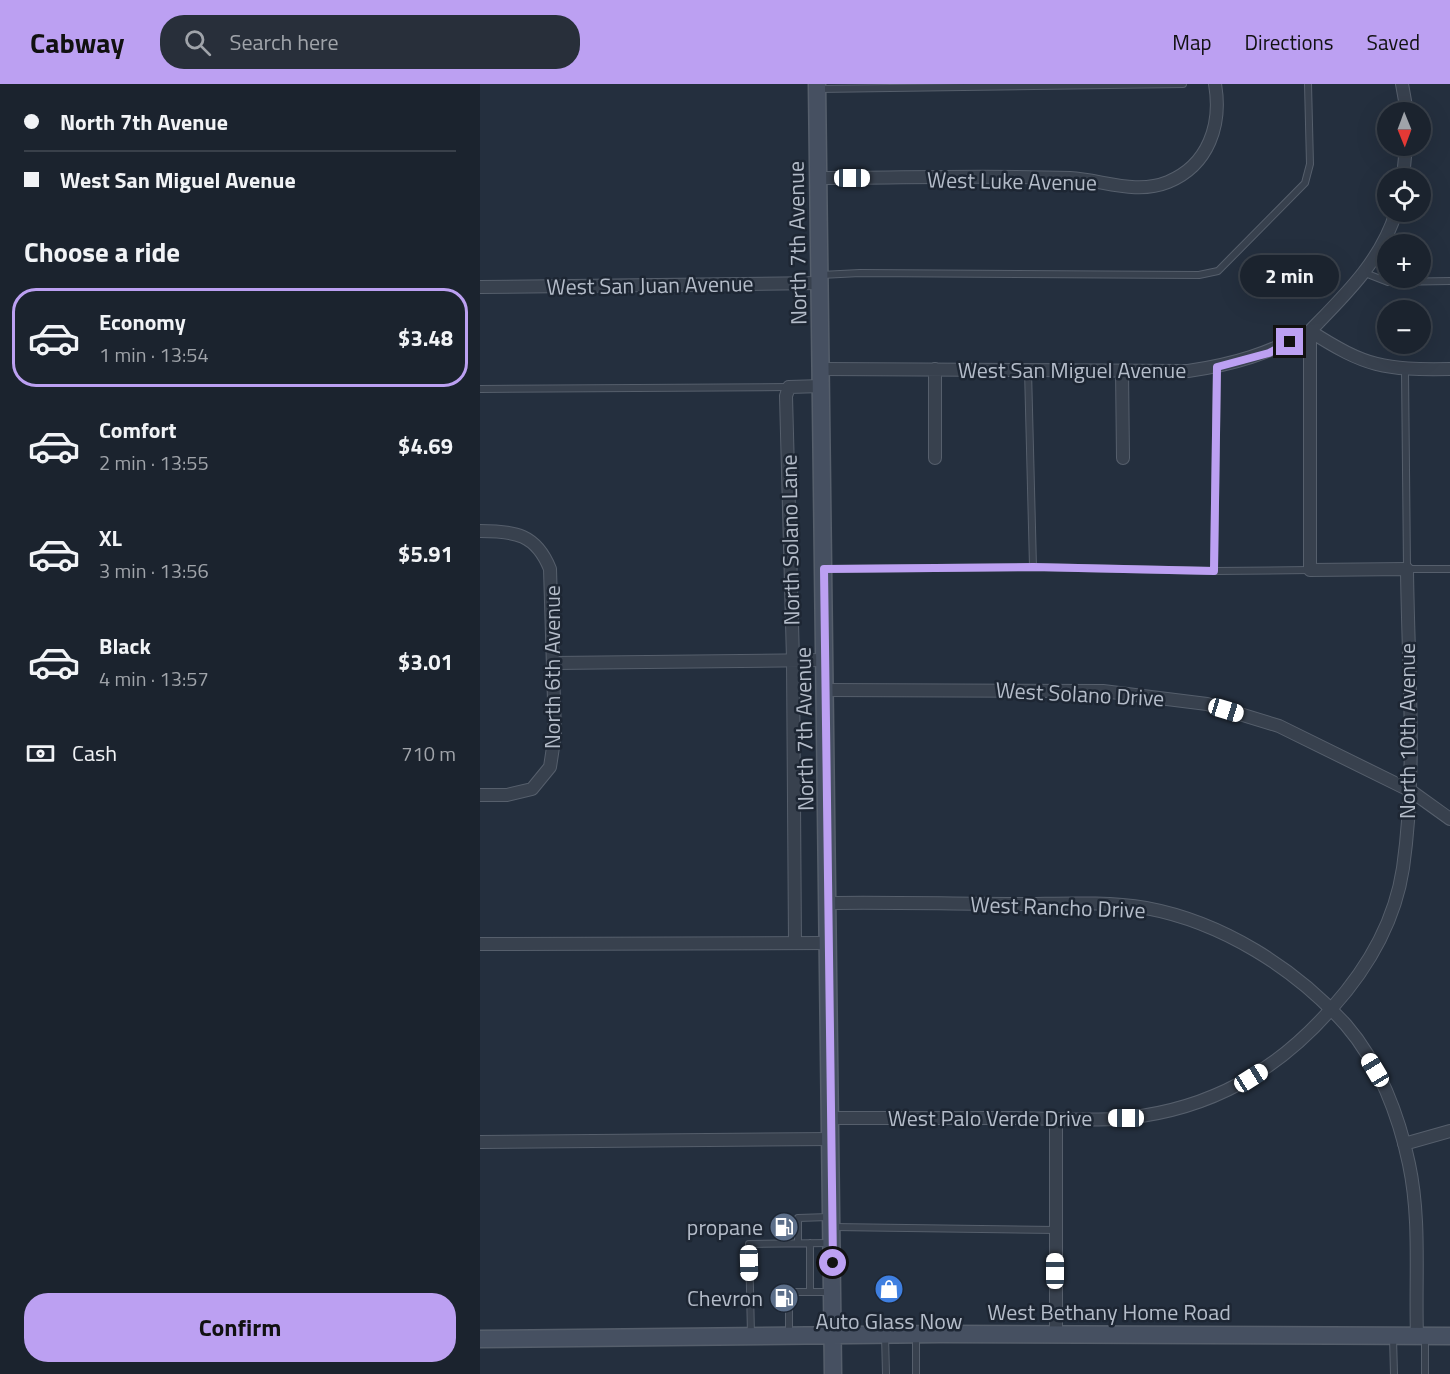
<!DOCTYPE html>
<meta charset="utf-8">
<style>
body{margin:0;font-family:"Titillium Web",sans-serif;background:#282f3a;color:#f1f3f6;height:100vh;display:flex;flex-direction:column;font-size:22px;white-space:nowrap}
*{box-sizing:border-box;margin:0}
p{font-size:20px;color:#a0a4aa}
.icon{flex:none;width:33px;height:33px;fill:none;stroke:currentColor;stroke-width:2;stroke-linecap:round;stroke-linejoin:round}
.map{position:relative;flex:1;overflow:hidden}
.sheet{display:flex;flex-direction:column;background:#1b232e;width:480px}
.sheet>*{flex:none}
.hud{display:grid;align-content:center;height:132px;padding:0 24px;background:#1b232e}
.needle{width:39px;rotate:179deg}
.controls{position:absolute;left:897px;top:18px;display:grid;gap:12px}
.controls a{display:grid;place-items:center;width:54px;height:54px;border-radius:50%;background:#1b232e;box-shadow:0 6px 24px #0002,0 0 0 2px #39404a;font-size:30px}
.end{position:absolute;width:27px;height:27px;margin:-14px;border:8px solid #bca0f2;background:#111;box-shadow:0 0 0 3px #111}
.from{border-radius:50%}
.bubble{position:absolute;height:42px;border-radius:21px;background:#1b232e;box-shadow:0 6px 24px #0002,0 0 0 2px #39404a;font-size:20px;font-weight:700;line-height:42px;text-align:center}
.car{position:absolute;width:18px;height:36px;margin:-18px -9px;border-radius:8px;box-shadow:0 0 4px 2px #0007;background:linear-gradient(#fff 24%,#345 0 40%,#fff 0 76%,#345 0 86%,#fff 0)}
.hud b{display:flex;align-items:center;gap:21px;height:57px;font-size:22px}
.hud b+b{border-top:2px solid #39404a}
.hud i{width:15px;height:15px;background:#f1f3f6}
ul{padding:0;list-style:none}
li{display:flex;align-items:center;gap:18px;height:99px;margin:0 12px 9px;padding:0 12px;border:3px solid transparent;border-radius:24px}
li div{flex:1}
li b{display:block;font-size:22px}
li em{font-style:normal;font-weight:700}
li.on{border-color:#bca0f2}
li>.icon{width:54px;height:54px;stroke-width:1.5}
h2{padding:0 24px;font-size:27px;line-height:72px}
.pay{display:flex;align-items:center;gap:15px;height:66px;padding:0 24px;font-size:22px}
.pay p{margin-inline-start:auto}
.primary-button{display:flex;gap:12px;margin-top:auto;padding:12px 24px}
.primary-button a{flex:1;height:69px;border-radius:24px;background:#bca0f2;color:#111;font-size:24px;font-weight:700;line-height:69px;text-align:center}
header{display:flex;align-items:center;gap:36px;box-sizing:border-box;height:84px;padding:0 30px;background:#bca0f2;color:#111}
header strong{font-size:28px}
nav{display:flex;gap:33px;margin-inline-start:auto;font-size:21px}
.search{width:420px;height:54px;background:#282f3a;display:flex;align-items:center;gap:15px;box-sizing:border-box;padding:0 21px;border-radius:24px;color:#a0a4aa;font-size:22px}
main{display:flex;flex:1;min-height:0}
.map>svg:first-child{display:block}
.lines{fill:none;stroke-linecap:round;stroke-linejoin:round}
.lane-casing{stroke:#565f6c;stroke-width:8}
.street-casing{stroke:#565f6c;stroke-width:14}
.secondary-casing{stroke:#565f6c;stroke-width:19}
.lane{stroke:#38414e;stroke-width:6}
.street{stroke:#38414e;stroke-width:12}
.secondary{stroke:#465061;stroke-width:16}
.route{stroke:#bca0f2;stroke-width:8}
.labels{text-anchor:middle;stroke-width:5;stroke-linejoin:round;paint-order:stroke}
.street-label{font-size:22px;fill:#b4bcc9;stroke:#1d2633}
.poi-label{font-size:22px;fill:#b4bcc9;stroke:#1d2633;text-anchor:end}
</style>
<header>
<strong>Cabway</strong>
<div class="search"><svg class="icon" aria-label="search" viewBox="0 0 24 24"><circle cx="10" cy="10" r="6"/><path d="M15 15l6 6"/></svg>Search here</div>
<nav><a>Map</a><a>Directions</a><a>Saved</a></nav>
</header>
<main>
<section class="sheet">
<div class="hud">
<b><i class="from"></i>North 7th Avenue</b>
<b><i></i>West San Miguel Avenue</b>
</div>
<h2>Choose a ride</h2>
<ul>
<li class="on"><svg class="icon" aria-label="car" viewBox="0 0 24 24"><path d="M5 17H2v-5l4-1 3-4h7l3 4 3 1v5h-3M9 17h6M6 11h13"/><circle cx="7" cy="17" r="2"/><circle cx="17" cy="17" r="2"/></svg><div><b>Economy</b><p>1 min · 13:54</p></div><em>$3.48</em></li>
<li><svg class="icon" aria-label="car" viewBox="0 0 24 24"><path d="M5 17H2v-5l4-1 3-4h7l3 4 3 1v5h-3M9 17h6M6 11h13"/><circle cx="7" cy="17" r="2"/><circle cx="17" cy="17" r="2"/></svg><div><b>Comfort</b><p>2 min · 13:55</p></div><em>$4.69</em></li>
<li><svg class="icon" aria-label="car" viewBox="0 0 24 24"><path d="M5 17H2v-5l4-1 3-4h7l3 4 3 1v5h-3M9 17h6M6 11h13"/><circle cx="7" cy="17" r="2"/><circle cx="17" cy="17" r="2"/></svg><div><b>XL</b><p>3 min · 13:56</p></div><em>$5.91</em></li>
<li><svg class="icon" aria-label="car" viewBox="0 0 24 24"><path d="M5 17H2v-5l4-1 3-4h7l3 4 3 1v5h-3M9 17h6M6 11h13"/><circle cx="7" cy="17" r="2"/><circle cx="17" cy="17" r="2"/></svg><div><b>Black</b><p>4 min · 13:57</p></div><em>$3.01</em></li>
</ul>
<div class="pay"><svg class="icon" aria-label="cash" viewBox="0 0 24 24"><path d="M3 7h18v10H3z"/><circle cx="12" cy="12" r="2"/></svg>Cash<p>710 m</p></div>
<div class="primary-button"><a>Confirm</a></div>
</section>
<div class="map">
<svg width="970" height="1290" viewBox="0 0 970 1290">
<rect width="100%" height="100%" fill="#242f3e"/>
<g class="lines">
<g class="lane-casing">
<path id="lane" d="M 338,5 L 703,0
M 885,189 L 908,198 L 970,197
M 341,191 L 380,189 L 719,191 L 738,187 L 825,99 L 830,80 L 828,0
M 548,286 L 553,483
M 925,286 L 927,485 L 970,485
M 0,305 L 308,303
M 345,485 L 553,483 L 734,487 L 830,486
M 734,487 L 737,283
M 353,1143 L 576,1146
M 318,1159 L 318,1134 L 349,1133
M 330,1159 L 330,1208
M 271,1251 L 269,1160 L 351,1159
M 309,1251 L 309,1208 L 352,1208
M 405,1251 L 406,1290
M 436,1252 L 436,1290
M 913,1253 L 914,1290
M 945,1255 L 945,1290"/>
</g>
<g class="street-casing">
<path id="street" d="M 922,0 L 927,28
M 339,94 C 422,94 506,91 590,94 C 623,96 656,111 688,98 C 729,81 742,40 735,0
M 923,94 L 926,62
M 0,203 L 341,199
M 342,285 L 708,287 C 756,280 787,270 830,247 C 886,283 904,286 970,285
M 455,285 L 455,374
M 642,286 L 643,374
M 0,447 C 35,447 56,450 70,485 L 75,650 L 70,683 L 52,705 L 27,711 L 0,711
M 74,579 L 345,576
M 346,606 L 623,607 L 727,620 L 799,642 L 931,707 L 970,735
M 349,819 C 411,818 473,820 535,820 C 578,820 623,817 666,824 C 742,838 815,884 866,941 C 899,979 919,1032 929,1080 C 941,1136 935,1195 937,1252
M 315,859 L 313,576 L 306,312 L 309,303 L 342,302
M 0,860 L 349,859
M 352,1034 C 412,1034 472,1034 532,1034 C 569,1034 609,1038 646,1034 C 731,1025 797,987 852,924 C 887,885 915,837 923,784 C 937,686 928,584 927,485 L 830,486 L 830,247 C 865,211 901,177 916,128
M 576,1035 L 576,1250
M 0,1058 L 352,1055
M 924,1060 L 970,1047"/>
</g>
<g class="secondary-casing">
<path id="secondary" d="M 337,0 L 353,1290
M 0,1255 L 460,1250 L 970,1252"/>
</g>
<use href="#lane" class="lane"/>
<use href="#street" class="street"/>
<use href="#secondary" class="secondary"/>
</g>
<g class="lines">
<path class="route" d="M 353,1179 L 344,485 L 553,483 L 734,487 L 737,283 L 789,269 L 810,258"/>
</g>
<defs>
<g id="fuel-disc" transform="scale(1.5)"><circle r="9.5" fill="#5c6f8a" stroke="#1d2633"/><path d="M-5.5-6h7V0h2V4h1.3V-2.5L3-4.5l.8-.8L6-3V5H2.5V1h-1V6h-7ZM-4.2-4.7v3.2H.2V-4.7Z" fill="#fff"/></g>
<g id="shop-disc" transform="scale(1.5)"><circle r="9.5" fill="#3f7fe0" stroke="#1d2633"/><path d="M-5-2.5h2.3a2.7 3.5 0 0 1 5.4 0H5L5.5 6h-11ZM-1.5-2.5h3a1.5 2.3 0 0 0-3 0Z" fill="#fff"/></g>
</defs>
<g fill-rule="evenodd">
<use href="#fuel-disc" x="304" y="1143"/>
<use href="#shop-disc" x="409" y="1205"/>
<use href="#fuel-disc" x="304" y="1214"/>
</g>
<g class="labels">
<g class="street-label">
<text transform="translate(532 97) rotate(1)" y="8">West Luke Avenue</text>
<text transform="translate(317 159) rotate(-91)" y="8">North 7th Avenue</text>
<text transform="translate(170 201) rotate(-1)" y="8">West San Juan Avenue</text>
<text x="592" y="294">West San Miguel Avenue</text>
<text transform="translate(310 456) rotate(-91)" y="8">North Solano Lane</text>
<text transform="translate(72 583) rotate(-90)" y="8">North 6th Avenue</text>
<text transform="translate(600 610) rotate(3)" y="8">West Solano Drive</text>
<text transform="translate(324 645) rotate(-91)" y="8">North 7th Avenue</text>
<text transform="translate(927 647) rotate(-90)" y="8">North 10th Avenue</text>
<text transform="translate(578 823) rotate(2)" y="8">West Rancho Drive</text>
<text x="510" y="1042">West Palo Verde Drive</text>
<text x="629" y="1236">West Bethany Home Road</text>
</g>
<g class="poi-label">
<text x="283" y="1151">propane</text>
<text x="283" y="1222">Chevron</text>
<text x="409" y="1245" text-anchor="middle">Auto Glass Now</text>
</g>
</g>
</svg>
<div class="controls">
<a><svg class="needle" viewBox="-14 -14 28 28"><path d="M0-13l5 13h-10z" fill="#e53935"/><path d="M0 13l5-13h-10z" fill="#a0a4aa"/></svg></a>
<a><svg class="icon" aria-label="locate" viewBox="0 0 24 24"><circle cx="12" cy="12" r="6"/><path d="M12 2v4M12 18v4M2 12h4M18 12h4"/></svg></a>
<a>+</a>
<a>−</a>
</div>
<i class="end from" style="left:353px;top:1179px"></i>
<i class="end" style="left:810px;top:258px"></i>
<div class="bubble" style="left:760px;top:171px;width:99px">2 min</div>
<i class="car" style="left:372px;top:94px;rotate:90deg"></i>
<i class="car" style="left:746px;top:626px;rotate:107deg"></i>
<i class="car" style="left:895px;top:986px;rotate:329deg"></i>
<i class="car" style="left:771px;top:994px;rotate:58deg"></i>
<i class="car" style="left:646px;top:1034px;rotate:270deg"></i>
<i class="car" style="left:269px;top:1179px;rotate:179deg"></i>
<i class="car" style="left:575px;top:1187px;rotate:0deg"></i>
</div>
</main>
